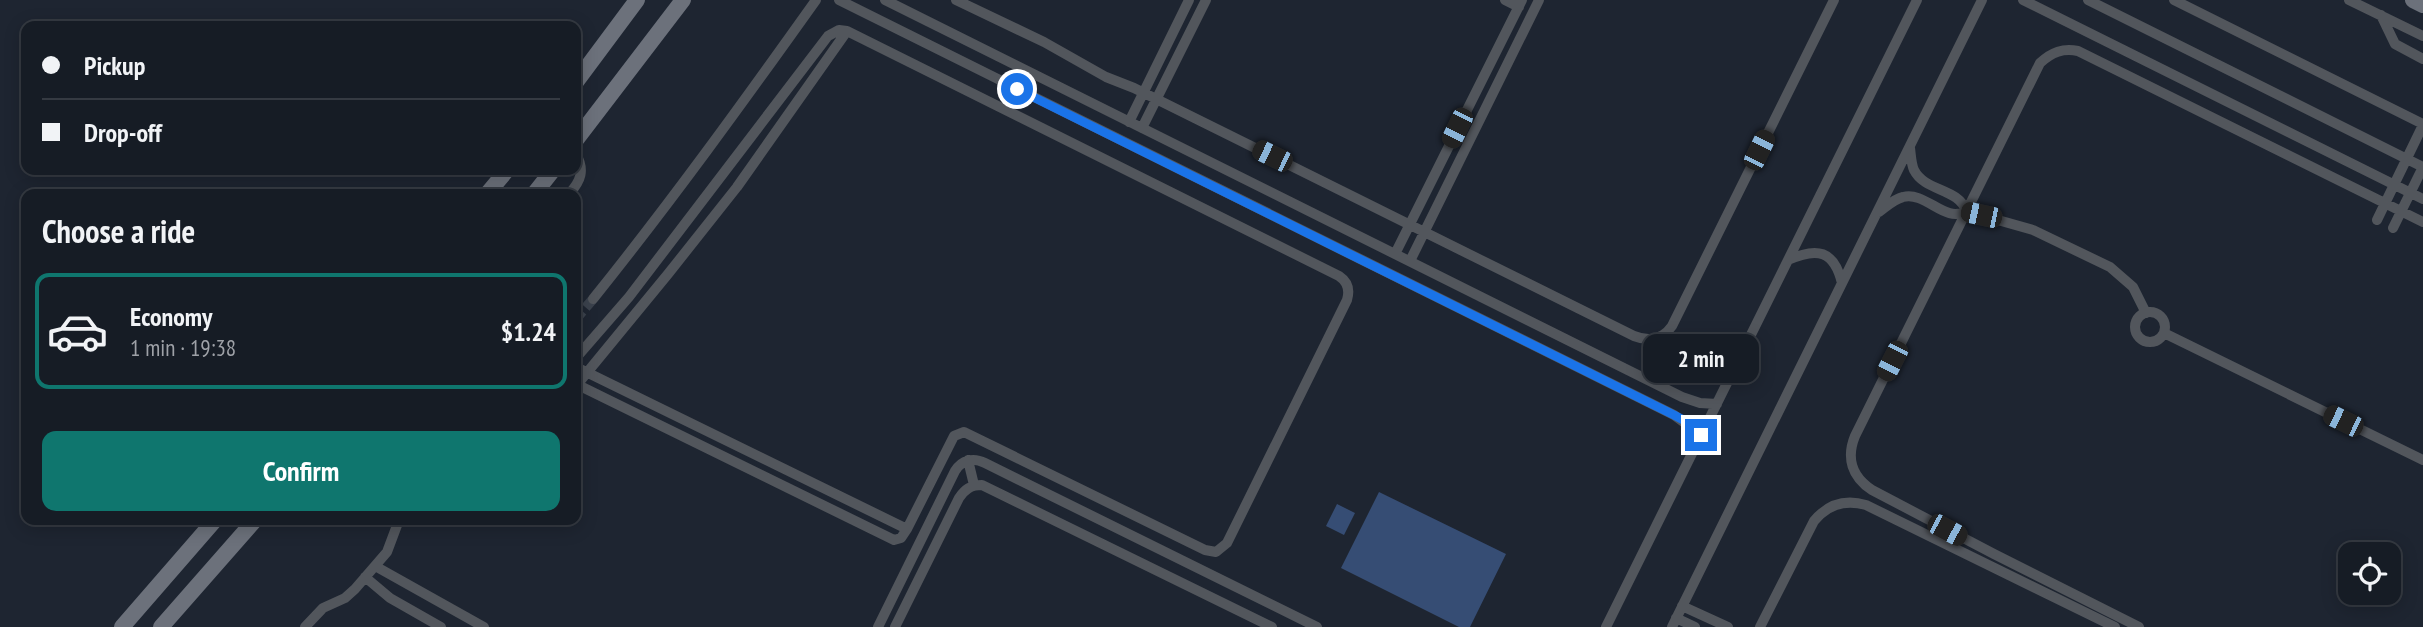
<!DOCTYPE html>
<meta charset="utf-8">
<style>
body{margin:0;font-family:"PT Sans Narrow",sans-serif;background:#1f252d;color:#f1f3f6;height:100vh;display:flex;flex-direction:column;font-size:26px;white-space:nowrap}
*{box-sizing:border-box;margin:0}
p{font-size:23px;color:#9ea1a7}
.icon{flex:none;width:38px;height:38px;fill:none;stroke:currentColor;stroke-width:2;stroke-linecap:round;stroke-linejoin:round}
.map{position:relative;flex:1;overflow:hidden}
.details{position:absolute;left:21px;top:189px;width:560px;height:336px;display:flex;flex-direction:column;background:#161c25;border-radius:14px;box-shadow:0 4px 18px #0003,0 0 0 2px #353a42}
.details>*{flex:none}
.hud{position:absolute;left:21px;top:21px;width:560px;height:154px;border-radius:14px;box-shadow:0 4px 18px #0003,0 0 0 2px #353a42;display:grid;align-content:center;height:154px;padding:0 21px;background:#161c25}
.tools{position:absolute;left:2338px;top:542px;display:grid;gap:14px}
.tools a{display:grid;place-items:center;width:63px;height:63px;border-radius:14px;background:#161c25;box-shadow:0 4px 18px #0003,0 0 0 2px #353a42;font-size:35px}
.end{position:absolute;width:32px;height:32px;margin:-16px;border:9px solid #1a73e8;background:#fff;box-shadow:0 0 0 4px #fff}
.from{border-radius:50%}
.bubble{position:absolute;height:49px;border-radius:14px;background:#161c25;box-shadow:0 4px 18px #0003,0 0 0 2px #353a42;font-size:23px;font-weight:800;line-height:49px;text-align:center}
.car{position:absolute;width:21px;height:42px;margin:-21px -10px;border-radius:9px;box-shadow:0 0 5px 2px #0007;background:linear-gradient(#222 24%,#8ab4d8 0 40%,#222 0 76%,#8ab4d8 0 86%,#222 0)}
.hud b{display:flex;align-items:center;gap:24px;height:66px;font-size:26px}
.hud b+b{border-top:2px solid #353a42}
.hud i{width:18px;height:18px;background:#f1f3f6}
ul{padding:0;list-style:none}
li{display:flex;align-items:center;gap:21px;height:116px;margin:0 14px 10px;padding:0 7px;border:4px solid transparent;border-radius:14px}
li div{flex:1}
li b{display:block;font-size:26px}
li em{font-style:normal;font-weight:800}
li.selected{border-color:#0f766e}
li>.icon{width:63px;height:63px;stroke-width:1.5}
h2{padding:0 21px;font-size:32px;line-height:84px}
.primary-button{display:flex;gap:14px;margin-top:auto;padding:14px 21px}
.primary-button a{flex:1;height:80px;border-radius:14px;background:#0f766e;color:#fff;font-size:28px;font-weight:800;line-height:80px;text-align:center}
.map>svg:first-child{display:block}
.green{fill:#364d74}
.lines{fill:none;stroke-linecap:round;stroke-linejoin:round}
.street-tunnel{stroke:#3b424d;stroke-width:10;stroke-dasharray:10 5;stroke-linecap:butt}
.street{stroke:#52565c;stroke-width:10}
.secondary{stroke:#6c717b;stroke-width:16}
.route{stroke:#1a73e8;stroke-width:9}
</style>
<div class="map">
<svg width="2423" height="627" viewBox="0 0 2423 627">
<rect width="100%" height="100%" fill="#1e2531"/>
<path class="green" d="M 1379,492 L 1506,554 L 1470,627 L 1459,627 L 1341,568 Z
M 1337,504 L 1355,513 L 1344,535 L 1326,526 Z"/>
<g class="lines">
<path class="street-tunnel" d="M 576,319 L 593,299"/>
<path class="street" d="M 839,0 L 1674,415 L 1701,435
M 885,0 L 1682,397 L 1700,403 L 1717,404
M 956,0 L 1044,42 L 1106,77 L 1134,88 L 1634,336 C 1649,342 1663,339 1672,326 L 1834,0
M 1505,0 L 1519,7
M 2023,0 L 2423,199
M 2088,0 L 2423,167
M 2174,0 L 2423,124
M 2349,0 L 2423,36
M 2381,15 L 2395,44 L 2423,59
M 1129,122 L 1189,0
M 1142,128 L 1206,0
M 1910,148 C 1911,155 1911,163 1914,170 C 1925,192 1959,188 1966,211
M 569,194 C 581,181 585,170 576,154
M 1879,212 C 1887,206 1894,199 1903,197 C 1926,191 1945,224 1966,211 L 2033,230 L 2110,267 L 2133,287 L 2146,313
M 2377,220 L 2423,125
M 2393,228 L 2423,167
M 1395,254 L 1522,0
M 1788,260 C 1817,247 1834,250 1842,283
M 1410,261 L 1539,0
M 593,299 C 671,202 744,101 816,0
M2135 327a15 15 0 1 1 30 0a15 15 0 1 1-30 0Z
M 2164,333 L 2423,460
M 576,358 L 629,297 L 828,36 L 839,30 L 847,31 L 1339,276 C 1348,282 1350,290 1347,300 L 1227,543 L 1216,552 L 1205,550 L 964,432 L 954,436 L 907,529 L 901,538 L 894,540 L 576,384
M 576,367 L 907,529
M 576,386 L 668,274 L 737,187 L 847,31
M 968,460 L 974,485
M 375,566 L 484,627
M 365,577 L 390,598 L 441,627
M 1682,606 L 1728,627
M 1676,618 L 1695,627
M 305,627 L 323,608 L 345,598 L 355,589 L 387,552 L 399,520
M 878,627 L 955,471 C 962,460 973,457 985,463 L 1317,627
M 895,627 L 959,498 C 965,489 971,485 982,485 L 1272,627
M 1606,627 L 1917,0
M 1672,627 L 1982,0
M 1760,627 L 1814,521 C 1828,504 1845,499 1866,505 L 2115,627
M 2139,627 L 1994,554 L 1872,490 C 1852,477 1846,458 1855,436 L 2040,63 C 2052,52 2063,48 2078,51 L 2423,222"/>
<path class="secondary" d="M 2413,0 L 2423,5
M 576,82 L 637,0
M 576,140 L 683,0
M 487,194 L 507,170
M 534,194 L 553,170
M 122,627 L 215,520
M 161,627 L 255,520"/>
</g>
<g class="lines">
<path class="route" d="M 1017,89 L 1674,415 L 1689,423 L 1701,435"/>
</g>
</svg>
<div class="tools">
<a><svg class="icon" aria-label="locate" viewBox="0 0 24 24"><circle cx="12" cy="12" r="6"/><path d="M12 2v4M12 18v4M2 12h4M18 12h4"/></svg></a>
</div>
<i class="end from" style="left:1017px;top:89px"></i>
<i class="end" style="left:1701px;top:435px"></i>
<div class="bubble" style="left:1643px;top:334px;width:116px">2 min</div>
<i class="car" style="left:1457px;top:128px;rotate:206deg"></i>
<i class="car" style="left:1759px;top:150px;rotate:26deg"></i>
<i class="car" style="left:1272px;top:156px;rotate:296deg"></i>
<i class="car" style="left:1981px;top:215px;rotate:282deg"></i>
<i class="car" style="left:1892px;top:361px;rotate:207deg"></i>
<i class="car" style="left:2343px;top:421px;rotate:296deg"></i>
<i class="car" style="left:1947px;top:530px;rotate:118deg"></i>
<div class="hud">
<b><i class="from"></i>Pickup</b>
<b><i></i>Drop-off</b>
</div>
<section class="details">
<h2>Choose a ride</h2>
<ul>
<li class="selected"><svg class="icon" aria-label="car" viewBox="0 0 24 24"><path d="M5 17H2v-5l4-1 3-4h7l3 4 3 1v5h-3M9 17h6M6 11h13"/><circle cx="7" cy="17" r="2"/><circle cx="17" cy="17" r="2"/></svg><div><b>Economy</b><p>1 min · 19:38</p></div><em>$1.24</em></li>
</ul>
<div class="primary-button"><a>Confirm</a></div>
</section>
</div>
